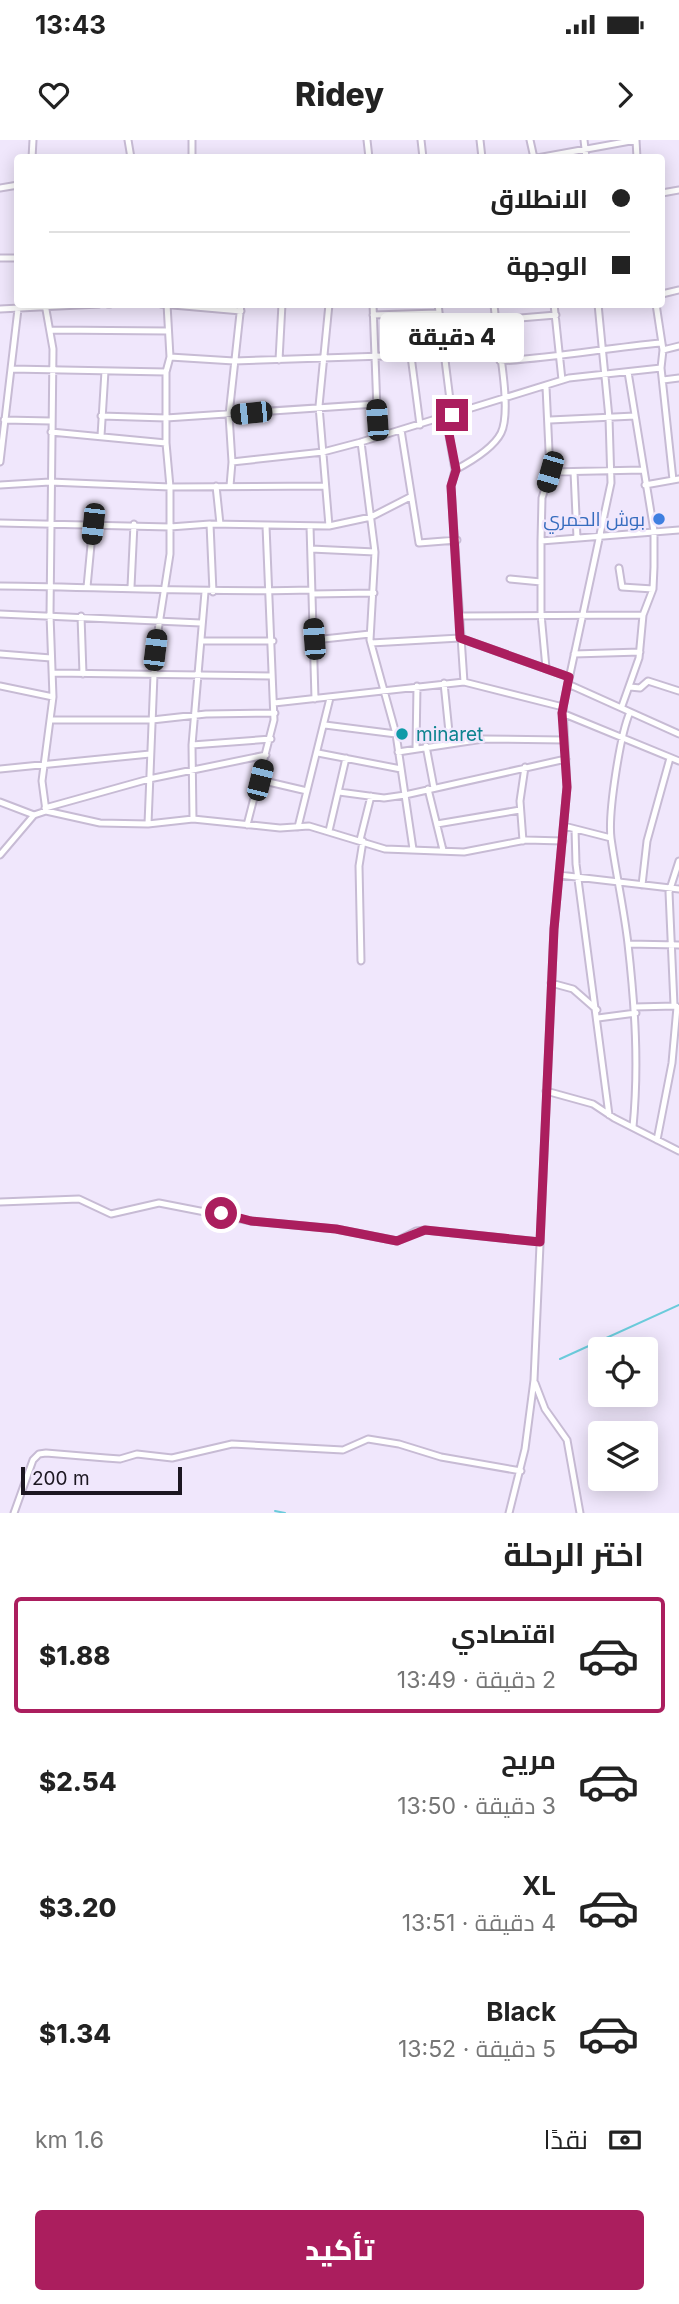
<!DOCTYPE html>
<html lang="ar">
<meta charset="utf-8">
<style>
body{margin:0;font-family:Inter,Cairo,sans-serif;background:#f6f6f6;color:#222;direction:rtl;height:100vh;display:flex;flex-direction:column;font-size:26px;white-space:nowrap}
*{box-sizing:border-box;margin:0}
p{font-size:23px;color:#767676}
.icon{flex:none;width:38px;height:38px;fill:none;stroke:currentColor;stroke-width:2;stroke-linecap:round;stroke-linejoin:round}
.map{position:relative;height:1373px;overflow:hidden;direction:ltr}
.panel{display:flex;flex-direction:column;background:#fff;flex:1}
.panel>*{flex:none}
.top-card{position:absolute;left:14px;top:14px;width:651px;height:154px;border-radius:7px;box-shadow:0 4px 18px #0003;direction:rtl;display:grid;align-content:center;height:154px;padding:0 35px;background:#fff}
.tools{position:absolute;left:588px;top:1197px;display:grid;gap:14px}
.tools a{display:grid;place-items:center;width:70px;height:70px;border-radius:7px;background:#fff;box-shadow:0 4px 18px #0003;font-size:35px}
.scale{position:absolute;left:21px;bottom:18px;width:161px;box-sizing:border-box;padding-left:7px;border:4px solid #1c1721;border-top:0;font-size:19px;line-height:24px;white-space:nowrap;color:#1c1721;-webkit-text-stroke:5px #f0e7fc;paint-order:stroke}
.end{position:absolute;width:32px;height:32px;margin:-16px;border:9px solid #ab1e5e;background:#fff;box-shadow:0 0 0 4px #fff}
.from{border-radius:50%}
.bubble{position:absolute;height:49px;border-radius:7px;background:#fff;box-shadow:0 4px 18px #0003;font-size:23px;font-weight:800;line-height:49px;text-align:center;direction:rtl}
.car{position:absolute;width:21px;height:42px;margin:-21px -10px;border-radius:9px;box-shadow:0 0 5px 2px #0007;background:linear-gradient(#222 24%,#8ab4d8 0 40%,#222 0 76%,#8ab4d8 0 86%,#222 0)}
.top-card b{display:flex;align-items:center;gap:24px;height:66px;font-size:26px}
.top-card b+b{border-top:2px solid #e0e0e0}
.top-card i{width:18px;height:18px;background:#222}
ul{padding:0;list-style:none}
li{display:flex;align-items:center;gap:21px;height:116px;margin:0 14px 10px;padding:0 21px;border:4px solid transparent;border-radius:7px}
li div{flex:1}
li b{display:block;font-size:26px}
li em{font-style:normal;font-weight:800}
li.selected{border-color:#ab1e5e}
li>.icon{width:63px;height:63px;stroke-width:1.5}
h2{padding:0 35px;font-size:32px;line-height:84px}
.pay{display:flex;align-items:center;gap:18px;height:77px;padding:0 35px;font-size:26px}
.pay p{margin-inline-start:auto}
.button{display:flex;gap:14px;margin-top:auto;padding:14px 35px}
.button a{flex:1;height:80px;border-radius:7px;background:#ab1e5e;color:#fff;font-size:28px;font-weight:800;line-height:80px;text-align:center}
.status{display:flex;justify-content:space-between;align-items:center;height:49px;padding:0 35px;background:#fff;direction:ltr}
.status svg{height:19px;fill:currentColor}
header{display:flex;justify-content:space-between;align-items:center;height:91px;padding:0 35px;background:#fff;font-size:32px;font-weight:800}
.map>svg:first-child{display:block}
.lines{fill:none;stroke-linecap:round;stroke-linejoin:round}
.stream{stroke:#6bcbdb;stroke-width:2}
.minor-casing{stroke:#c7bbd4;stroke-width:9}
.minor{stroke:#fff;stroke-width:5}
.route{stroke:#ab1e5e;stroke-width:9}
.shop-dot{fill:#3f7fe0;stroke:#f0e7fc;stroke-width:2.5}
.culture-dot{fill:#0f9aa8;stroke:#f0e7fc;stroke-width:2.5}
.labels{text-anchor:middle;stroke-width:5;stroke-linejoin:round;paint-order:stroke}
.shop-label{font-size:19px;fill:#366cbe;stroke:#f0e7fc;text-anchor:end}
.culture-label{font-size:19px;fill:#0d838f;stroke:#f0e7fc;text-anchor:start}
</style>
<div class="status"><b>13:43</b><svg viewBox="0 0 49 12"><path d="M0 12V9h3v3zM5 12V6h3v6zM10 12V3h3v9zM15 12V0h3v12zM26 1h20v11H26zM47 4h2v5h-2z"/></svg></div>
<header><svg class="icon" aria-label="forward" viewBox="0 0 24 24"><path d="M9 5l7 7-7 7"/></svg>Ridey<svg class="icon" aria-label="heart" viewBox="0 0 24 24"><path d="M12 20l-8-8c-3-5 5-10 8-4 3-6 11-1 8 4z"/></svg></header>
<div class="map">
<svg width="679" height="1373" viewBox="0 0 679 1373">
<rect width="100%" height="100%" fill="#f0e7fc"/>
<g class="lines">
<path class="stream" d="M 560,1219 L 679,1165
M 275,1371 L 285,1373"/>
<g class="minor-casing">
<path id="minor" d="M 128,0 L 131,18
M 192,0 L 192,18
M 367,0 L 369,18
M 421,0 L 423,18
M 480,0 L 482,18
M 530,0 L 534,18
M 584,0 L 586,18
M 636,0 L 637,18
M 32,18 L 33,0
M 537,18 L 636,0
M 0,48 L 18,45
M 662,53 L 679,50
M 0,118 L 18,118
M 662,154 L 679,150
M 45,164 L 53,209 L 50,475 L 53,557 L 42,641 L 46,671
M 108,164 L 110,164
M 161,164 L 241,171
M 373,164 L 378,296
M 438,164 L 452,276
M 554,164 L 562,240
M 656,164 L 663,210 L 661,228 L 673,340
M 0,169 L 99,164
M 373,175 L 438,173
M 495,180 L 556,175
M 51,190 L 168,191
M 663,210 L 679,206
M 411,216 L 420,285
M 170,217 L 234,221 L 445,214
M 279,220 L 282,164
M 500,221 C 554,218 607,208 661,203
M 11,229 L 166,232
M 663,240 L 679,238
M 101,276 L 166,278 L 376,264
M 446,278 L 455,330 L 451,347 L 464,542
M 4,280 L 51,281
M 550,280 L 635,276
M 401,290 L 419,403 L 457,400
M 51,292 L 166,303
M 101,296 L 105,231
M 361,302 L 375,412 L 370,500 L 396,594 L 413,709
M 0,322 L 18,169
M 232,322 L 323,312 L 361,302 L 569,238 L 661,228
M 455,330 C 470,322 493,309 501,293 C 513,269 496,194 494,164
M 550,332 L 643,330
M 574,332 L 577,398
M 0,345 L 50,342 L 170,347 L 325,346
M 645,345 L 679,339
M 216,346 L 220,384
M 230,346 L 232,322 L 229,275 L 241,164
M 0,383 L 170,387 L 210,384 L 329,386 L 371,377 L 410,357
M 210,384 L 213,452
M 310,386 L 315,559
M 329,386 L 319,266 L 329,164
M 541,401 L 679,390
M 311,409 L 375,412
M 619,428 L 622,447 L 653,449
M 510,439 L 541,442
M 0,446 C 104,447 208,453 312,450
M 87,447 L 93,384
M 131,447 L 134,384
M 312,454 L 374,453
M 0,474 L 201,483
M 81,476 L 83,534
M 460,476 L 643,475
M 314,500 L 370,494
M 201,501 L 273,501
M 371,503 L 460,498 L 569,537
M 0,514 L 51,518
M 574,514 L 640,512
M 546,528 L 541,474 L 541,401 L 542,358 L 550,332 L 546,247
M 53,533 L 272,536
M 444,543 L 450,602
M 568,544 L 679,594
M 0,546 L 53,557
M 630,547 L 640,548 L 648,541 L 679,551
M 274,563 L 464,542 L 563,567
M 622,566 L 639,518 L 643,475 L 653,449 L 654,427 L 654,391 L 628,232
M 630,572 C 620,595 608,673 611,698 C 616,734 624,769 628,804 C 635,866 639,925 633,987
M 562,573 L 679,621
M 51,580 L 152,580 L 206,574 L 275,573
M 325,585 L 396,594
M 192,605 L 271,599
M 426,606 L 434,648
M 416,608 L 417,546
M 398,612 L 483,599 L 564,600
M 318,613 L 401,629
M 0,629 L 150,614
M 260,640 L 307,651
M 428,649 L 443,710
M 339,652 L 384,658 L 405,655 L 566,619
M 0,662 L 34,675
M 45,668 L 149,639 L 266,615
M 193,679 L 192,605 L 205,452
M 148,684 L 155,510 L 170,414 L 170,347 L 166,303 L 166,232 L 170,217 L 167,164
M 437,684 L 520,670
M 247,685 L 274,580 L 266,386
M 564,686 L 611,698
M 298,687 L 330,558
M 575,689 L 576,724 L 609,975
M 329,691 L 346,618
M 360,700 L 371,656
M 523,701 L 520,661 L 525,627
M 0,715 L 34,675 L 46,671 L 100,683 L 148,684 L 193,679 L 280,688 L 309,686 L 385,709 L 464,712 L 526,700 L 563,701
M 559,735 L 679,749
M 642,745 L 647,701 L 670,618
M 628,804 L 679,805
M 361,821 L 359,726 L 363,701
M 551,843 L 573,849 L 597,870
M 674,865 L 669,752 L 679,721
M 634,867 L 676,866
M 598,878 L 636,873
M 546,951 L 593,964 L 614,978 L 679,1011
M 657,1000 L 672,923 L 677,867
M 0,1062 L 79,1059 L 111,1074 L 159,1063 L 251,1081 L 336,1089 L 397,1101 L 416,1091 L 425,1090 L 540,1102
M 535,1243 L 545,1269 L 567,1300 L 580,1373
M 14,1373 L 33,1320 L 39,1314 L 46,1313 L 106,1318 L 120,1319 L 137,1314 L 172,1318 L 232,1304 L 343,1310 L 368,1299 L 399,1304 L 441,1317 L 521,1331
M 509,1373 L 525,1309 L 534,1240 L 554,789 L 567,647 L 563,567 L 611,343 L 609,278 L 598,164"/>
</g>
<use href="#minor" class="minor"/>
</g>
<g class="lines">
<path class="route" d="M 221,1073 L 251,1081 L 336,1089 L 397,1101 L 425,1090 L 540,1102 L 554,789 L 567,647 L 562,573 L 569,537 L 460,498 L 451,346 L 456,330 L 446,278 L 452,275"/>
</g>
<circle class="shop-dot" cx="659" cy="379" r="7"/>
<circle class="culture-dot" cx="402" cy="594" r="7"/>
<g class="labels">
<g class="shop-label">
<text x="645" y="386">بوش الحمري</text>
</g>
<g class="culture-label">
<text x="416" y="601">minaret</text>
</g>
</g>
</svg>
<div class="tools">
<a><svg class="icon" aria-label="locate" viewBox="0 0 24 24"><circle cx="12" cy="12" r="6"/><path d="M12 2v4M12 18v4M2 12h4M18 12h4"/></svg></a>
<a><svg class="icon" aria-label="layers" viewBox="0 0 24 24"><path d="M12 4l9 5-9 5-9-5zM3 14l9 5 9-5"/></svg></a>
</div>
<div class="scale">200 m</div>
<i class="end from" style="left:221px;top:1073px"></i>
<i class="end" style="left:452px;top:275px"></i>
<div class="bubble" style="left:380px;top:173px;width:144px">4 دقيقة</div>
<i class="car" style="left:251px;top:273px;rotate:264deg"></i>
<i class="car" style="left:377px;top:280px;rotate:356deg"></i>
<i class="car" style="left:550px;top:332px;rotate:196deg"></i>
<i class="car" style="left:93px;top:384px;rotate:186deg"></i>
<i class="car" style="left:314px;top:499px;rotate:356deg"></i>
<i class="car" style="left:155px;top:510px;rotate:7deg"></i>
<i class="car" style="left:260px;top:640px;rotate:14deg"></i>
<div class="top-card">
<b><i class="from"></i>الانطلاق</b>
<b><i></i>الوجهة</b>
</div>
</div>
<section class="panel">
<h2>اختر الرحلة</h2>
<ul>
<li class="selected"><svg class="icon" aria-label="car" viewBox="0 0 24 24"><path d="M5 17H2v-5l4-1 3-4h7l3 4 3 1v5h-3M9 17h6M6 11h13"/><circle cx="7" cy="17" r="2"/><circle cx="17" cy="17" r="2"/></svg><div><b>اقتصادي</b><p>2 دقيقة · 13:49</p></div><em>$1.88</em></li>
<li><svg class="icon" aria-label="car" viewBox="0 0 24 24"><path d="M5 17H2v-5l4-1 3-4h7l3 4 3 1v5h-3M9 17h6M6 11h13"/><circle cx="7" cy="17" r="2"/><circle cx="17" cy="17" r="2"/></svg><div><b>مريح</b><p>3 دقيقة · 13:50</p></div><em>$2.54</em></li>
<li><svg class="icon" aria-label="car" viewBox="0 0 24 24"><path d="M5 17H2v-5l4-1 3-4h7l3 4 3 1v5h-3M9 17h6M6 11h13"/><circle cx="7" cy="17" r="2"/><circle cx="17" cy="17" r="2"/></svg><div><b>XL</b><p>4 دقيقة · 13:51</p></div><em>$3.20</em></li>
<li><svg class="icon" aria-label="car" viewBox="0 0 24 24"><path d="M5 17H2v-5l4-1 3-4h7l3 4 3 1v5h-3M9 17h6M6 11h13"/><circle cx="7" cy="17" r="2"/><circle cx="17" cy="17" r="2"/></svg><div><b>Black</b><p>5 دقيقة · 13:52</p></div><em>$1.34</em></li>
</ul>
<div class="pay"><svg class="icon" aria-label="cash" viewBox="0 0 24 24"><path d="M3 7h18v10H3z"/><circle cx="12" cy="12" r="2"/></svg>نقدًا<p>1.6 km</p></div>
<div class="button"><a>تأكيد</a></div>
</section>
